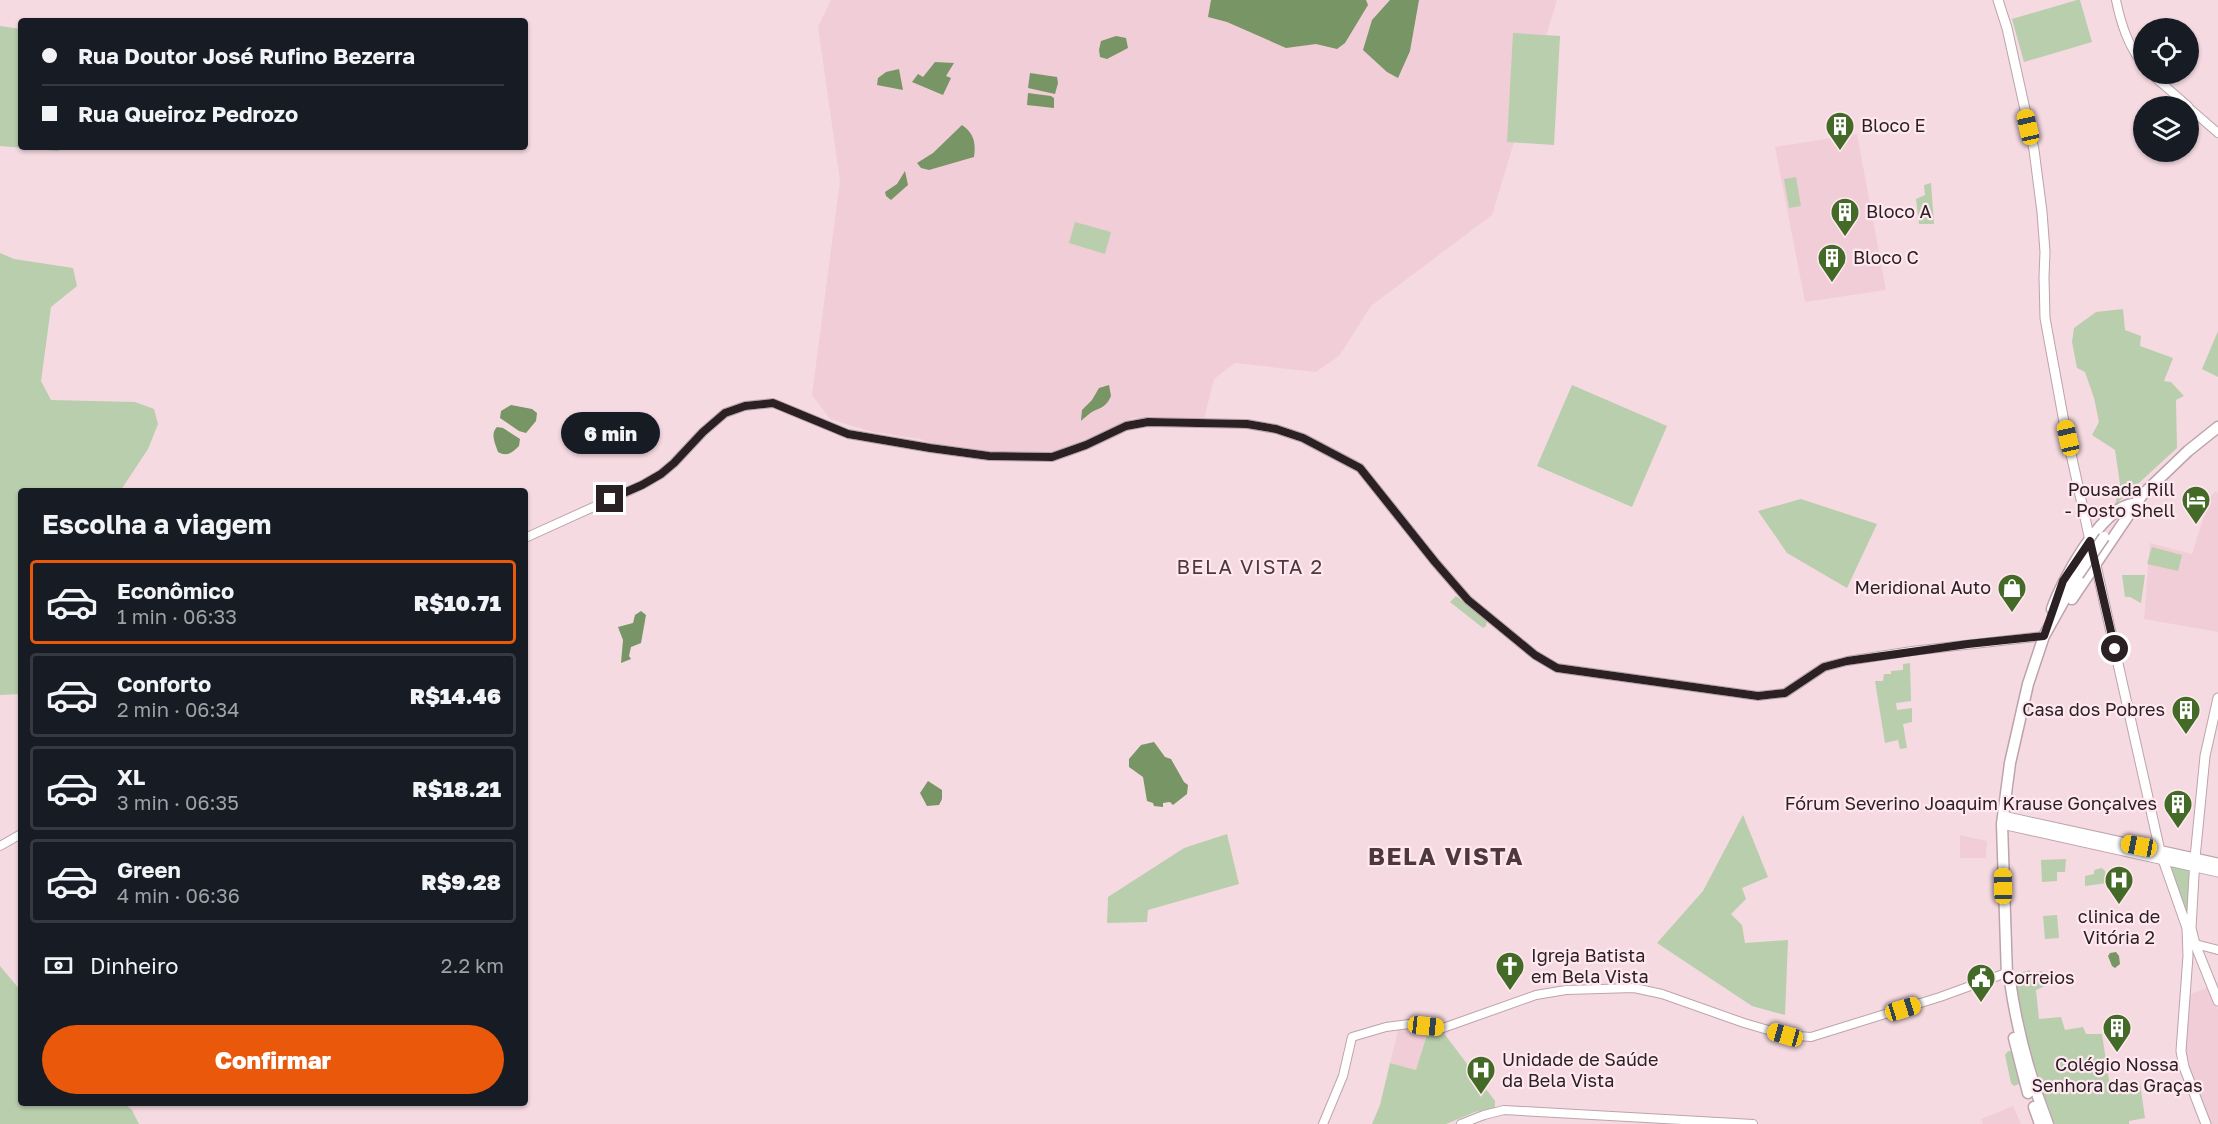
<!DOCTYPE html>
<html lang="pt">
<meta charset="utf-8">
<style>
body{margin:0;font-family:"Golos Text",sans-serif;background:#242831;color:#f1f3f6;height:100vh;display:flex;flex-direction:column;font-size:22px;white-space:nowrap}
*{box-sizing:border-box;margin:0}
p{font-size:20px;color:#9ea1a6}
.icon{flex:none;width:33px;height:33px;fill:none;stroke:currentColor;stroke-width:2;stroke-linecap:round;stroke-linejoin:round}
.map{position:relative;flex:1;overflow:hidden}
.side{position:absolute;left:18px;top:488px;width:510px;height:618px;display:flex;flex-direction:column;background:#171b24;border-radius:6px;box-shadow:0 2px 4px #0004}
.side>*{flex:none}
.guide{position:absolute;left:18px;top:18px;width:510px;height:132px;border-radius:6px;box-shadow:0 2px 4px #0004;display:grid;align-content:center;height:132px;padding:0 24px;background:#171b24}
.buttons{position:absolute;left:2133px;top:18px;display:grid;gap:12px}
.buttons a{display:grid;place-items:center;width:66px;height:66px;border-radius:50%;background:#171b24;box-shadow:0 2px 4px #0004;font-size:30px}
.end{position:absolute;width:27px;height:27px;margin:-14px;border:8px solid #2b2124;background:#fff;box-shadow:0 0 0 3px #fff}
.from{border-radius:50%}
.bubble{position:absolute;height:42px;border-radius:21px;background:#171b24;box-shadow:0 2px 4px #0004;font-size:20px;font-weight:800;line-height:42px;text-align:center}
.car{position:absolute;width:18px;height:36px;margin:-18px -9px;border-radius:8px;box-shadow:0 0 4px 2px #0007;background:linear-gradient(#f5c518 24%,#345 0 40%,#f5c518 0 76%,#345 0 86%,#f5c518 0)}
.guide b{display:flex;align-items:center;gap:21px;height:57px;font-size:22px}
.guide b+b{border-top:2px solid #363941}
.guide i{width:15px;height:15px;background:#f1f3f6}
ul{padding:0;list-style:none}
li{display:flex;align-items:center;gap:18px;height:84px;margin:0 12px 9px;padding:0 12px;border:3px solid #363941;border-radius:6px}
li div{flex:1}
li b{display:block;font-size:22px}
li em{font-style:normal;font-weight:800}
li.on{border-color:#ea580c}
li>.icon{width:54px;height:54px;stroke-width:1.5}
h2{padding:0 24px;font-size:27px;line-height:72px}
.pay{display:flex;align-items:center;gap:15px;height:66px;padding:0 24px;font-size:22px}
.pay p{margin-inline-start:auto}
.button{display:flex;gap:12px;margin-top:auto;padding:12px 24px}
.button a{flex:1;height:69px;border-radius:36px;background:#ea580c;color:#fff;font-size:24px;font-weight:800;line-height:69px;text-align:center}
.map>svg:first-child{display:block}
.built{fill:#f1cdd8}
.green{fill:#b9cead}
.water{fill:#779565}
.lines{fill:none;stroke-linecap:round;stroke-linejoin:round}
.tertiary-casing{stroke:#bda3ab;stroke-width:10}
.secondary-casing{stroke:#bda3ab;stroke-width:11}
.primary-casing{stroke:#bda3ab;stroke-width:13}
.tertiary{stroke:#fff;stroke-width:8}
.secondary{stroke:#fff;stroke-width:9}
.primary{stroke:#fff;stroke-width:10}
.primary-bridge-casing{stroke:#bda3ab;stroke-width:13;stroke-linecap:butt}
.primary-bridge{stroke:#fff;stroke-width:10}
.route{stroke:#2b2124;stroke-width:8}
.labels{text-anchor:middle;stroke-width:4.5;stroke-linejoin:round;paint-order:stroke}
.poi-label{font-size:18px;fill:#2b2124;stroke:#ffe8ef;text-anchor:start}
.neighbourhood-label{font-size:20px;letter-spacing:1.5px;fill:#4d383e;stroke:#ffe8ef}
.district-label{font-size:24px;font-weight:bold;letter-spacing:1.5px;fill:#4d383e;stroke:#ffe8ef}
</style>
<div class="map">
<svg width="2218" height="1124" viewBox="0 0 2218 1124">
<rect width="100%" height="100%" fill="#f5dae1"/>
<path class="built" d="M 831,0 L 1557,0 L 1492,215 L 1371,306 L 1339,356 L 1316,372 L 1235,363 L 1214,379 L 1204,419 L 1133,418 L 1055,453 L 1010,454 L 939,446 L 920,439 L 873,432 L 830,419 L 812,395 L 840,181 L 818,27 Z
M 1857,134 L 1886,290 L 1805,302 L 1775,147 Z
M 2216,491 L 2218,493 L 2218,632 L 2144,619 L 2150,543 L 2192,554 L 2205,513 L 2197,510 Z
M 1960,835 L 1987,841 L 1986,858 L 1960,858 Z
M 2209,987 L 2218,1010 L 2218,1124 L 2210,1124 L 2192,1078 L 2186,1050 L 2189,995 Z
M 1399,1027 L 1429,1028 L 1416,1070 L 1390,1063 Z
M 2013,1106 L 2021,1124 L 1983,1124 L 1981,1119 Z"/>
<path class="green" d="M 2077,0 L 2080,0 L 2092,42 L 2024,62 L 2012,19 Z
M 0,26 L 21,29 L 21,147 L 66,147 L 58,151 L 0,146 Z
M 1513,33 L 1560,36 L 1554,145 L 1507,142 Z
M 1796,177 L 1801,206 L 1789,208 L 1784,179 Z
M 1931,183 L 1934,224 L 1919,224 L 1916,199 L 1925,195 L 1924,185 Z
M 1075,222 L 1111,232 L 1105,254 L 1069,243 Z
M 0,253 L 14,259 L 73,268 L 77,286 L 51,307 L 41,381 L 51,400 L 135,402 L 154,409 L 158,424 L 148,449 L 121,490 L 21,490 L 21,694 L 0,695 Z
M 2123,309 L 2125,330 L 2141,336 L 2140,346 L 2173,358 L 2164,381 L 2171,382 L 2184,396 L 2176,400 L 2177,448 L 2115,505 L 2120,484 L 2115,450 L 2092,435 L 2099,422 L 2094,398 L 2085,372 L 2077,368 L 2072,342 L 2074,328 L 2096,312 Z
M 2218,331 L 2218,377 L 2202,369 Z
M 1572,385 L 1667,426 L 1632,507 L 1537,466 Z
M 1801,499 L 1877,524 L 1847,588 L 1787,553 L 1758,511 Z
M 2152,547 L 2182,555 L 2178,571 L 2147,564 Z
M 2122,575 L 2145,575 L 2141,603 L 2130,597 L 2125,597 Z
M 1456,596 L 1487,621 L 1486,626 L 1483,628 L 1450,602 Z
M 1910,663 L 1911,701 L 1896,703 L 1897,710 L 1912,708 L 1912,722 L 1903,724 L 1907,748 L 1900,749 L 1898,740 L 1885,743 L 1875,681 L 1883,681 L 1884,674 L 1891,674 L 1891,671 L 1903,670 L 1903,664 Z
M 1743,815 L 1768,877 L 1742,888 L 1746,899 L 1731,914 L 1742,925 L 1745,943 L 1788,940 L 1785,1015 L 1752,1006 L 1657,943 L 1703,891 Z
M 1227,834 L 1239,884 L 1148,910 L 1147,922 L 1107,923 L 1108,897 L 1184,848 Z
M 2066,859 L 2065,872 L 2057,872 L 2057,881 L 2042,882 L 2041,860 Z
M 2166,863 L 2191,868 L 2190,924 Z
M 2102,868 L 2105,871 L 2107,883 L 2085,886 L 2085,876 L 2094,874 L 2094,870 Z
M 2057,915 L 2059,938 L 2045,939 L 2043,916 Z
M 0,966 L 21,991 L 21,1102 L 124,1103 L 132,1110 L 139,1124 L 0,1124 Z
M 2030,970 L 2030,973 L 2042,971 L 2045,986 L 2036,990 L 2039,1019 L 2061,1017 L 2065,1030 L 2083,1027 L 2086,1034 L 2102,1034 L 2110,1087 L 2140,1083 L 2145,1118 L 2129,1121 L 2129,1124 L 2055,1124 C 2044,1095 2006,998 2019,973 Z
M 1429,1028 L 1443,1032 L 1495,1101 L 1495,1108 L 1475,1112 L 1446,1124 L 1372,1124 L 1380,1105 L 1390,1063 L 1416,1070 Z
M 2008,1051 L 2014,1052 L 2021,1083 L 2014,1086 L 2011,1083 L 2005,1055 Z"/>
<path class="water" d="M 1211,0 L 1366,0 L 1368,5 L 1345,43 L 1337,49 L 1316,44 L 1286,48 L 1227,22 L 1208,17 Z
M 1390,0 L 1419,0 L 1410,51 L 1398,78 L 1387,72 L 1363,50 L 1372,20 Z
M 1116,36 L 1126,38 L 1128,48 L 1107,59 L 1100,57 L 1099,50 L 1101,41 Z
M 935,62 L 954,63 L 946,76 L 951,78 L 943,95 L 912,82 L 918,74 L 923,77 Z
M 899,69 L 903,90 L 877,85 L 878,78 L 886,72 Z
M 1030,73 L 1057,77 L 1058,83 L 1055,94 L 1028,88 Z
M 1028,93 L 1051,96 L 1054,98 L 1054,108 L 1027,105 Z
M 962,125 C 974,133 976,143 974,157 L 929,170 L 921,168 L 917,163 L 933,153 Z
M 905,171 L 908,185 L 891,200 L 886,196 L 885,192 L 897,184 Z
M 1109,385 L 1111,396 C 1106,407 1102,407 1092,412 C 1089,414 1084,418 1081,421 L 1082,410 L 1092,400 L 1099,388 Z
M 511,405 L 532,409 L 537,413 L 536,421 L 526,433 L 519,431 L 500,418 L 501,411 Z
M 497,427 L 503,428 L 520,439 L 519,446 C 512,453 507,457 498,452 C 495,443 490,434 497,427 Z
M 641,611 L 646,615 L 641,643 L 631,647 L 629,656 L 631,659 L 621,663 L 623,640 L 618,627 L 633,623 L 635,615 Z
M 1154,742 L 1165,757 L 1171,759 L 1184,782 L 1188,785 L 1187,794 L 1173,805 L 1170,802 L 1163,803 L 1163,807 L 1154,806 L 1153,803 L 1147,801 L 1143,777 L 1129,767 L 1129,759 L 1141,745 Z
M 928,781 L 942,790 L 942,799 L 939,805 L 927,806 L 920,793 Z
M 2116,952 L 2119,956 L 2120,964 L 2115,968 L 2112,966 L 2108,956 L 2110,953 Z"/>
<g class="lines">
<g class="tertiary-casing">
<path id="tertiary" d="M 2116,0 C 2121,24 2128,46 2144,66
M 2151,74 L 2188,106
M 2188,107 L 2218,133
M 525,538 L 642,485 L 661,474 L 674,463 L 703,432 L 725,413 L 745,406 L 773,403 L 848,434 L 930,448 L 989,456 L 1052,457 L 1086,445 L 1126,426 L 1147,422 L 1247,424 L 1276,429 L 1303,438 L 1360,468 L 1435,562 L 1468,600 L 1535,655 L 1557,668 L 1758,696 L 1785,693 L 1824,667 L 1847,661 L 1912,651 L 2044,636
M 0,846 L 21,834
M 2195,944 L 2218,950
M 1323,1124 L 1343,1076 L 1352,1037 L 1386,1027 L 1409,1024 L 1443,1028 L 1536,995 L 1566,990 L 1634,988 L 1662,994 L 1744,1023 L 1785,1035 L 1811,1037 L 1940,997 L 2006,973
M 1461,1124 L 1484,1115 L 1504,1110 L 1753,1124"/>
</g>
<g class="secondary-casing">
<path id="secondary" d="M 1998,0 L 2007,28 L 2034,150 L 2042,212 L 2045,252 L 2044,277 L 2045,318 L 2064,422 L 2091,545
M 2095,561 L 2160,851 L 2187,928 L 2188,956 L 2181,1051 L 2184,1067 L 2206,1124
M 2218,698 L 2205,756 L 2195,858 L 2191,928 L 2195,944 L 2218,1001
M 2003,816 L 2218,863
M 2002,824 L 2218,872"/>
</g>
<g class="primary-casing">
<path id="primary" d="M 2138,499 L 2188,451 L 2218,427
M 2072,599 L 2142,495
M 2052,609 C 2062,580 2100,510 2132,504
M 2014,1038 L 2028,1093
M 2034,1107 L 2040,1124
M 2048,1124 C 2030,1078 2017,1030 2010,981 L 2007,976 L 2002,824 L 2010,763 L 2028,684 L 2044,636 L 2078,575"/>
</g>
<use href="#tertiary" class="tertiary"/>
<use href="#secondary" class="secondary"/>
<use href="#primary" class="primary"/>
<g class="primary-bridge-casing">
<path id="primary-bridge" d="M 2078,575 L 2104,537"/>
</g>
<use href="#primary-bridge" class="primary-bridge"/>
</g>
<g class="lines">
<path class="route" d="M 610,499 L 642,485 L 661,474 L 674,463 L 703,432 L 725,413 L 745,406 L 773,403 L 848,434 L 930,448 L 989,456 L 1052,457 L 1086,445 L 1126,426 L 1148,422 L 1247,424 L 1276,429 L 1303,438 L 1360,468 L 1435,562 L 1468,600 L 1535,655 L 1557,668 L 1758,696 L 1785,693 L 1824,667 L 1847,661 L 1968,644 L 2044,636 L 2063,581 L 2090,541 L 2115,649"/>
</g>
<defs>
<g id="building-pin" transform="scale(1.5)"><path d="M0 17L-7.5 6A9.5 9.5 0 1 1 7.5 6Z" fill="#436b27" stroke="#ffe8ef"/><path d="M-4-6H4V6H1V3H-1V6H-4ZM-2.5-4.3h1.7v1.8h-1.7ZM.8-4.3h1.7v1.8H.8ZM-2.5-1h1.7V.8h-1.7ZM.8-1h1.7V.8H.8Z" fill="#fff"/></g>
<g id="hotel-pin" transform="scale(1.5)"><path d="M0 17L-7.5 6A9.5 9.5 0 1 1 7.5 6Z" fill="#436b27" stroke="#ffe8ef"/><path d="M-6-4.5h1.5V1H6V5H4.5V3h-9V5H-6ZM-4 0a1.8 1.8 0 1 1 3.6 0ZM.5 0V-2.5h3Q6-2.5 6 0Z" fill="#fff"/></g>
<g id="shop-pin" transform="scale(1.5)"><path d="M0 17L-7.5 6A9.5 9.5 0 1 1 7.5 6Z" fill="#436b27" stroke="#ffe8ef"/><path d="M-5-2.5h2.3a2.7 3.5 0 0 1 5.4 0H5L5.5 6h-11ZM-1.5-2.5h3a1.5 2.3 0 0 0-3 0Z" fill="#fff"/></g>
<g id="hospital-pin" transform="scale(1.5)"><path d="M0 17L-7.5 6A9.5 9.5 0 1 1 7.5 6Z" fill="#436b27" stroke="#ffe8ef"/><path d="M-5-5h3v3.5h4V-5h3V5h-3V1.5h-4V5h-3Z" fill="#fff"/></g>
<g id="church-pin" transform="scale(1.5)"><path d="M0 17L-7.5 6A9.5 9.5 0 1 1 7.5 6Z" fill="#436b27" stroke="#ffe8ef"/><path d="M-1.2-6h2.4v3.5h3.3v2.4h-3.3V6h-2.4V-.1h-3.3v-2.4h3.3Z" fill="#fff"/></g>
<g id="civic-pin" transform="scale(1.5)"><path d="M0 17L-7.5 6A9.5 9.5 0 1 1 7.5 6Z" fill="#436b27" stroke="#ffe8ef"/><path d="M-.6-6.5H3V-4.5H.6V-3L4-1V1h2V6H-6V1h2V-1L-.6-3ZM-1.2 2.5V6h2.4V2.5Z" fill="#fff"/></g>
</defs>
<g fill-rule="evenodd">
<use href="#building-pin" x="1840" y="126"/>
<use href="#building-pin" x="1845" y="212"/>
<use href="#building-pin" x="1832" y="258"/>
<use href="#hotel-pin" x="2196" y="500"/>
<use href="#shop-pin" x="2012" y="588"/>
<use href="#building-pin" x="2186" y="710"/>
<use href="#building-pin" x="2178" y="804"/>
<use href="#hospital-pin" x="2119" y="880"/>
<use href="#church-pin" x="1510" y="966"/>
<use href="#civic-pin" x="1981" y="978"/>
<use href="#building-pin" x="2117" y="1028"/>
<use href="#hospital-pin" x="1481" y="1070"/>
</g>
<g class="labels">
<g class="poi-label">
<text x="1861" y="132">Bloco E</text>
<text x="1866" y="218">Bloco A</text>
<text x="1853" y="264">Bloco C</text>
<text x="2175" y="496" text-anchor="end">Pousada Rill<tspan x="2175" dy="21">- Posto Shell</tspan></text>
<text x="1991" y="594" text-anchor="end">Meridional Auto</text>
<text x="2165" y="716" text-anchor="end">Casa dos Pobres</text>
<text x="2157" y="810" text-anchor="end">Fórum Severino Joaquim Krause Gonçalves</text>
<text x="2119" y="923" text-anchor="middle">clinica de<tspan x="2119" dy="21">Vitória 2</tspan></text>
<text x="1531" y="962">Igreja Batista<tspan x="1531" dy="21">em Bela Vista</tspan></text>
<text x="2002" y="984">Correios</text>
<text x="1502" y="1066">Unidade de Saúde<tspan x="1502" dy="21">da Bela Vista</tspan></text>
<text x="2117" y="1071" text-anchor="middle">Colégio Nossa<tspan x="2117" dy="21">Senhora das Graças</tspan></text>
</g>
<g class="neighbourhood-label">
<text x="1250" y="574">BELA VISTA 2</text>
</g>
<g class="district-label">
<text x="1446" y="865">BELA VISTA</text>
</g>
</g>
</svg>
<div class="buttons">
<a><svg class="icon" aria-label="locate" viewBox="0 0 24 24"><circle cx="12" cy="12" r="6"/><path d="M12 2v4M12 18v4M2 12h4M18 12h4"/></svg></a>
<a><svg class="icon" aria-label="layers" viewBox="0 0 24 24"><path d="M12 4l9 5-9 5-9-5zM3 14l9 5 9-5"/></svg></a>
</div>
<i class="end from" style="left:2115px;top:649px"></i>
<i class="end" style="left:610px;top:499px"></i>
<div class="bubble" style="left:561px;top:412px;width:99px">6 min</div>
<i class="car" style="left:2028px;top:127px;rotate:347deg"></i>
<i class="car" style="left:2068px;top:438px;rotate:347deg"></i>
<i class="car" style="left:2139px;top:846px;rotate:281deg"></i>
<i class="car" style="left:2003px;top:886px;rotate:359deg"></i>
<i class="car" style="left:1903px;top:1009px;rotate:73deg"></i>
<i class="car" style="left:1426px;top:1026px;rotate:96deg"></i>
<i class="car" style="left:1785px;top:1035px;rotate:286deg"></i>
<div class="guide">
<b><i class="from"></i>Rua Doutor José Rufino Bezerra</b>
<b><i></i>Rua Queiroz Pedrozo</b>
</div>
<section class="side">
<h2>Escolha a viagem</h2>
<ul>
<li class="on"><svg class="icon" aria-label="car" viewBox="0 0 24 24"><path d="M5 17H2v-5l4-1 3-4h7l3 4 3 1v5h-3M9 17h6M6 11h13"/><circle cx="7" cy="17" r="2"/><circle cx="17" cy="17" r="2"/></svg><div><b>Econômico</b><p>1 min · 06:33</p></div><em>R$10.71</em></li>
<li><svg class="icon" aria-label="car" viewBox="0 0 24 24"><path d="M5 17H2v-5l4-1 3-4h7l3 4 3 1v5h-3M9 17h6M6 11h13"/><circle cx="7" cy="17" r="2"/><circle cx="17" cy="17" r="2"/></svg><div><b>Conforto</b><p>2 min · 06:34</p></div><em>R$14.46</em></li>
<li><svg class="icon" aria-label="car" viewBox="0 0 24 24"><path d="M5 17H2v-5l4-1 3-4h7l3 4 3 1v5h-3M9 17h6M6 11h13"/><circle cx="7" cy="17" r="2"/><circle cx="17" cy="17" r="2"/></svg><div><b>XL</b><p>3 min · 06:35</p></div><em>R$18.21</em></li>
<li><svg class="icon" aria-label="car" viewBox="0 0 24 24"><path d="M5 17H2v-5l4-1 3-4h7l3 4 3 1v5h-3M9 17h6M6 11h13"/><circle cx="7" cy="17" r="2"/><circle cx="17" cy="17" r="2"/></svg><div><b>Green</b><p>4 min · 06:36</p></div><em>R$9.28</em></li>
</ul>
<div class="pay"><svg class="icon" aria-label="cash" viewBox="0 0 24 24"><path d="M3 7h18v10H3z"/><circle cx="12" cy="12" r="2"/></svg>Dinheiro<p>2.2 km</p></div>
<div class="button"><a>Confirmar</a></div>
</section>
</div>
